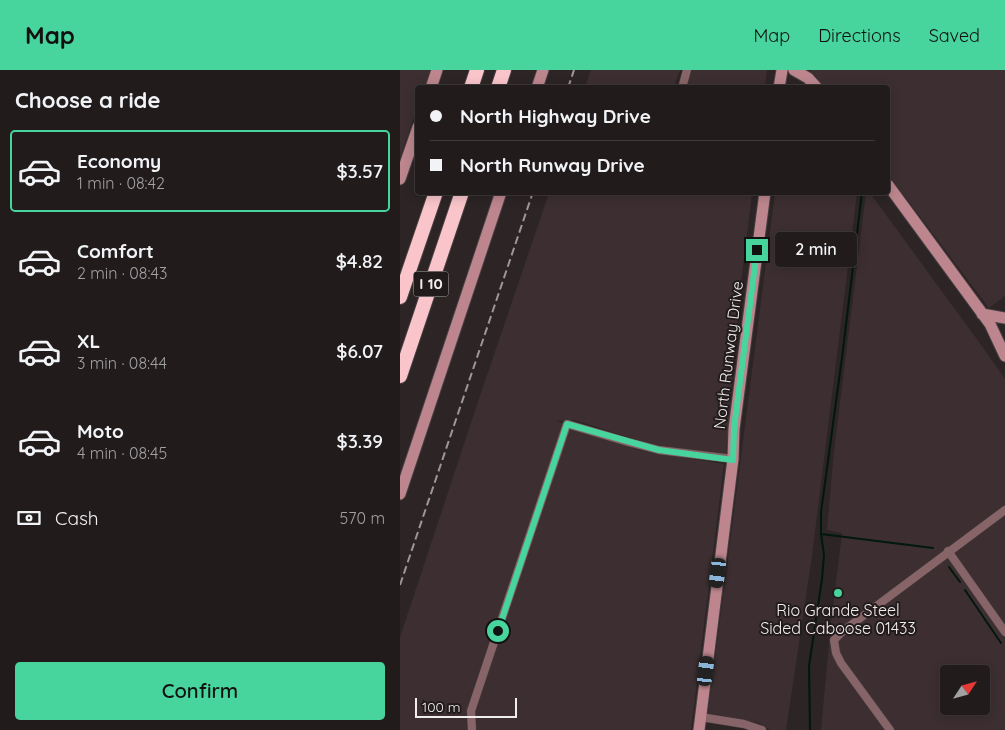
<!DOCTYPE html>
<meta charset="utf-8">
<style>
body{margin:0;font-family:Quicksand,sans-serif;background:#2d2829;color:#f1f3f6;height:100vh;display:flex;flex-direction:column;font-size:19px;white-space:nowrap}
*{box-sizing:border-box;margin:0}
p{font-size:16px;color:#a2a1a3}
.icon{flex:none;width:28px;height:28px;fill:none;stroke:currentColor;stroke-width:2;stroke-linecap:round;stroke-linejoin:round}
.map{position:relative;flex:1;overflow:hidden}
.panel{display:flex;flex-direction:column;background:#211b1c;width:400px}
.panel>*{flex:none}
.top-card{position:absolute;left:15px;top:15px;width:475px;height:110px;border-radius:5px;box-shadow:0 2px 12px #0003,0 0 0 1px #3e393b;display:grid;align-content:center;height:110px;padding:0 15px;background:#211b1c}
.needle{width:32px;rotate:54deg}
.tools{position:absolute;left:540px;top:595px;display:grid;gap:10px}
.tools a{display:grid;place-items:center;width:50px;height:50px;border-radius:5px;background:#211b1c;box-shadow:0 2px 12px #0003,0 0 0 1px #3e393b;font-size:25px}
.scale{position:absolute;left:15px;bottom:12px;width:102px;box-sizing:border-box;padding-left:5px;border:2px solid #f2eded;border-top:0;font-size:14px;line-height:18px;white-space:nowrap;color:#f2eded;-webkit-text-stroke:4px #221b1b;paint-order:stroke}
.end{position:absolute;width:22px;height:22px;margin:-11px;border:6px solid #48d49d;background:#111;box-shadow:0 0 0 2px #111}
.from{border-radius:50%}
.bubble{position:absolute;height:35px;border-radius:5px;background:#211b1c;box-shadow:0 2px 12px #0003,0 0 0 1px #3e393b;font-size:16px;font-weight:600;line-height:35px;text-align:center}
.car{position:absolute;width:15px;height:30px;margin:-15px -8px;border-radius:6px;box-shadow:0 0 4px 1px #0007;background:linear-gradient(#222 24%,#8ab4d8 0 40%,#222 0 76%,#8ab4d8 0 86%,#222 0)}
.top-card b{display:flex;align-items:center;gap:18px;height:48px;font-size:19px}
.top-card b+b{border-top:1px solid #3e393b}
.top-card i{width:12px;height:12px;background:#f1f3f6}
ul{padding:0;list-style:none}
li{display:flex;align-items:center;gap:15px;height:82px;margin:0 10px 8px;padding:0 5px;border:2px solid transparent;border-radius:5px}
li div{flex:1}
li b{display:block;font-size:19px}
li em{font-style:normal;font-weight:600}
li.selected{border-color:#48d49d}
li>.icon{width:45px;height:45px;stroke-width:1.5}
h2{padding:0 15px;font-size:22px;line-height:60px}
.pay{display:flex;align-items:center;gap:12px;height:55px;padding:0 15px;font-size:19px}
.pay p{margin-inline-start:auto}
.action{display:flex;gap:10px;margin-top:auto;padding:10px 15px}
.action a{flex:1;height:58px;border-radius:5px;background:#48d49d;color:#111;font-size:20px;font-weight:600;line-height:58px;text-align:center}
header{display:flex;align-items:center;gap:30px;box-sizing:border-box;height:70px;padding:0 25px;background:#48d49d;color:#111}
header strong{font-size:24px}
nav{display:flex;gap:28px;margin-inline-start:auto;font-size:18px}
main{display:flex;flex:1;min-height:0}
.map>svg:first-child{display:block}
.built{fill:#3d2f31;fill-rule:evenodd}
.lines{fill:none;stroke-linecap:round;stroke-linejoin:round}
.stream{stroke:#00180e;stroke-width:2}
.street-casing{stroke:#484041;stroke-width:9}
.secondary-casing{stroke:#484041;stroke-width:13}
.highway-casing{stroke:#484041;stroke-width:16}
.street{stroke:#876468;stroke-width:8}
.secondary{stroke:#bd868e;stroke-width:11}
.highway{stroke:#f9c5cb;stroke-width:14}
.rail{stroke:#9d9797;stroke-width:2;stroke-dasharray:8 4;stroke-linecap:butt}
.route{stroke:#48d49d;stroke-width:6}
.poi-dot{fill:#48d49d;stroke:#221b1b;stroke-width:2}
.labels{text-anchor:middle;stroke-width:4;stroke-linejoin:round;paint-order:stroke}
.shield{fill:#221b1b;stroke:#b4aeae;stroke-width:1}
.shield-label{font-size:15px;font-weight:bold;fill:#f2eded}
.street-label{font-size:16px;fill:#f2eded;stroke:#221b1b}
.poi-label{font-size:16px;fill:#f2eded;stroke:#221b1b}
</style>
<header>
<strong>Map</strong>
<nav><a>Map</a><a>Directions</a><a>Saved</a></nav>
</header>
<main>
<section class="panel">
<h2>Choose a ride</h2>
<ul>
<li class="selected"><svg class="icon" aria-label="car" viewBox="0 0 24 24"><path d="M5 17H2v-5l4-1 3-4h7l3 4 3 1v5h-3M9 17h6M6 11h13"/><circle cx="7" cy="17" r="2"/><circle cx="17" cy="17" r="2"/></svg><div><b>Economy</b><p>1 min · 08:42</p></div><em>$3.57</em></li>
<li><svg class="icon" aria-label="car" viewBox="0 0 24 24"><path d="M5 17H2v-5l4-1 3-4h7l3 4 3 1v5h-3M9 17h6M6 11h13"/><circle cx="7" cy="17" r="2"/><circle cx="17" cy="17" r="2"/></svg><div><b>Comfort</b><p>2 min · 08:43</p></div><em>$4.82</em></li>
<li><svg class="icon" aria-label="car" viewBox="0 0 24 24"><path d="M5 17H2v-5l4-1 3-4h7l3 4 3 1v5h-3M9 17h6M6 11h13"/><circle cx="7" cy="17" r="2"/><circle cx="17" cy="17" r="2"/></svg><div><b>XL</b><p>3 min · 08:44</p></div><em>$6.07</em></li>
<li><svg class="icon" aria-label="car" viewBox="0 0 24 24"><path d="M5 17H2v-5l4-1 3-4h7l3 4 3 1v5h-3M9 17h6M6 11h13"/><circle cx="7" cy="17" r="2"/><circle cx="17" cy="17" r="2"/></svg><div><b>Moto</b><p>4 min · 08:45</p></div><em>$3.39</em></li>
</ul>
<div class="pay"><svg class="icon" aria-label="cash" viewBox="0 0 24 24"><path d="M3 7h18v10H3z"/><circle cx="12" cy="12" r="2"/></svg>Cash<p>570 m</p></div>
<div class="action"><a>Confirm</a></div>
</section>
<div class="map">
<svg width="605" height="660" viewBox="0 0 605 660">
<rect width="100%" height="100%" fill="#2c2425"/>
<path class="built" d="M 0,0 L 31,0 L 25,17 L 18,18 L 17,38 L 0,88 Z
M 191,0 L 280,0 L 274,17 L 185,17 Z
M 292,0 L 367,0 L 365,17 L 286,17 Z
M 410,0 L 605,0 L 605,226 L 589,238 L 488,104 L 488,18 L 423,17 Z
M 151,122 L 352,123 L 340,221 L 326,384 L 269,377 L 242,372 L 175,350 L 156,351 L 242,381 L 324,394 L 291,660 L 0,660 L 0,567 L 80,326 L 149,123 Z
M 375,123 L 457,123 L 412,486 L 386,660 L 370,660 L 359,653 L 308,643 Z
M 466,123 L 470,123 L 579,272 L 605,309 L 605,660 L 421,660 L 431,553 L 442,463 L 427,460 L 434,381 ZM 549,604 L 581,604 L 581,636 L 549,636 Z"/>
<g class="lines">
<path class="stream" d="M 421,464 L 533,478
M 549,497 L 560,512
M 565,520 L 601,573
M 410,660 L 409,596 L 422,509 L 424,485 L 421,464 L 421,442 L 442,288 L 462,122"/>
<g class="street-casing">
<path id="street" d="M 282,18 L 287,0
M 548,481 L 605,562
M 301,647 L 344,654 L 362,660
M 72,660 L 71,641 L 167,354 L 228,372 L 259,380 L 333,389
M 490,660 L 441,593 L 436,583 L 434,570 L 443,561 L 605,440"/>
</g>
<g class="secondary-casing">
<path id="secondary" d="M 394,0 L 408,8 L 417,18
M 31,18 L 37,0
M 137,18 L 143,0
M 379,18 L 382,0
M 0,109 L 18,57
M 488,115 L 590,254 L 605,286
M 582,244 L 605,248
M 0,424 L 101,122
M 299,660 L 333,389 L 334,359 L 365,122"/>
</g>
<g class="highway-casing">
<path id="highway" d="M 71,18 L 77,0
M 98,18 L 104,0
M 0,227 L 36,122
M 0,306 L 62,122"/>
</g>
<use href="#street" class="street"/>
<use href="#secondary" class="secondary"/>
<use href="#highway" class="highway"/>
<path class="rail" d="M 168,18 L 174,0
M 0,515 L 133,122
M 438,528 L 439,517"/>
</g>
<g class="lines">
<path class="route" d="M 98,561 L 167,354 L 259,380 L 333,390 L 334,358 L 357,180"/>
</g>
<circle class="poi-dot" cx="438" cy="523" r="5"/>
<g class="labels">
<rect class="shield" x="13.5" y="201.5" width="35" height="25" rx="4"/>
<g class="shield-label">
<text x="31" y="219">I 10</text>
</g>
<g class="street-label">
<text transform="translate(328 285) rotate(-83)" y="6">North Runway Drive</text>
</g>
<g class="poi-label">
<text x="438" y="546">Rio Grande Steel<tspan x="438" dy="18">Sided Caboose 01433</tspan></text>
</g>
</g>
</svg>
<div class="tools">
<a><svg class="needle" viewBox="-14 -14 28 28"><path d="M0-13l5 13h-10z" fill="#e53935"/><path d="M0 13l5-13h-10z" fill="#a2a1a3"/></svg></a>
</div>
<div class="scale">100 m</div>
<i class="end from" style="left:98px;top:561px"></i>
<i class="end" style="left:357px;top:180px"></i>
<div class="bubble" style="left:375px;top:162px;width:82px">2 min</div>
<i class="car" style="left:318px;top:503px;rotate:187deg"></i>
<i class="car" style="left:306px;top:601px;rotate:7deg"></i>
<div class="top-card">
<b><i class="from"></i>North Highway Drive</b>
<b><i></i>North Runway Drive</b>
</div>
</div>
</main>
